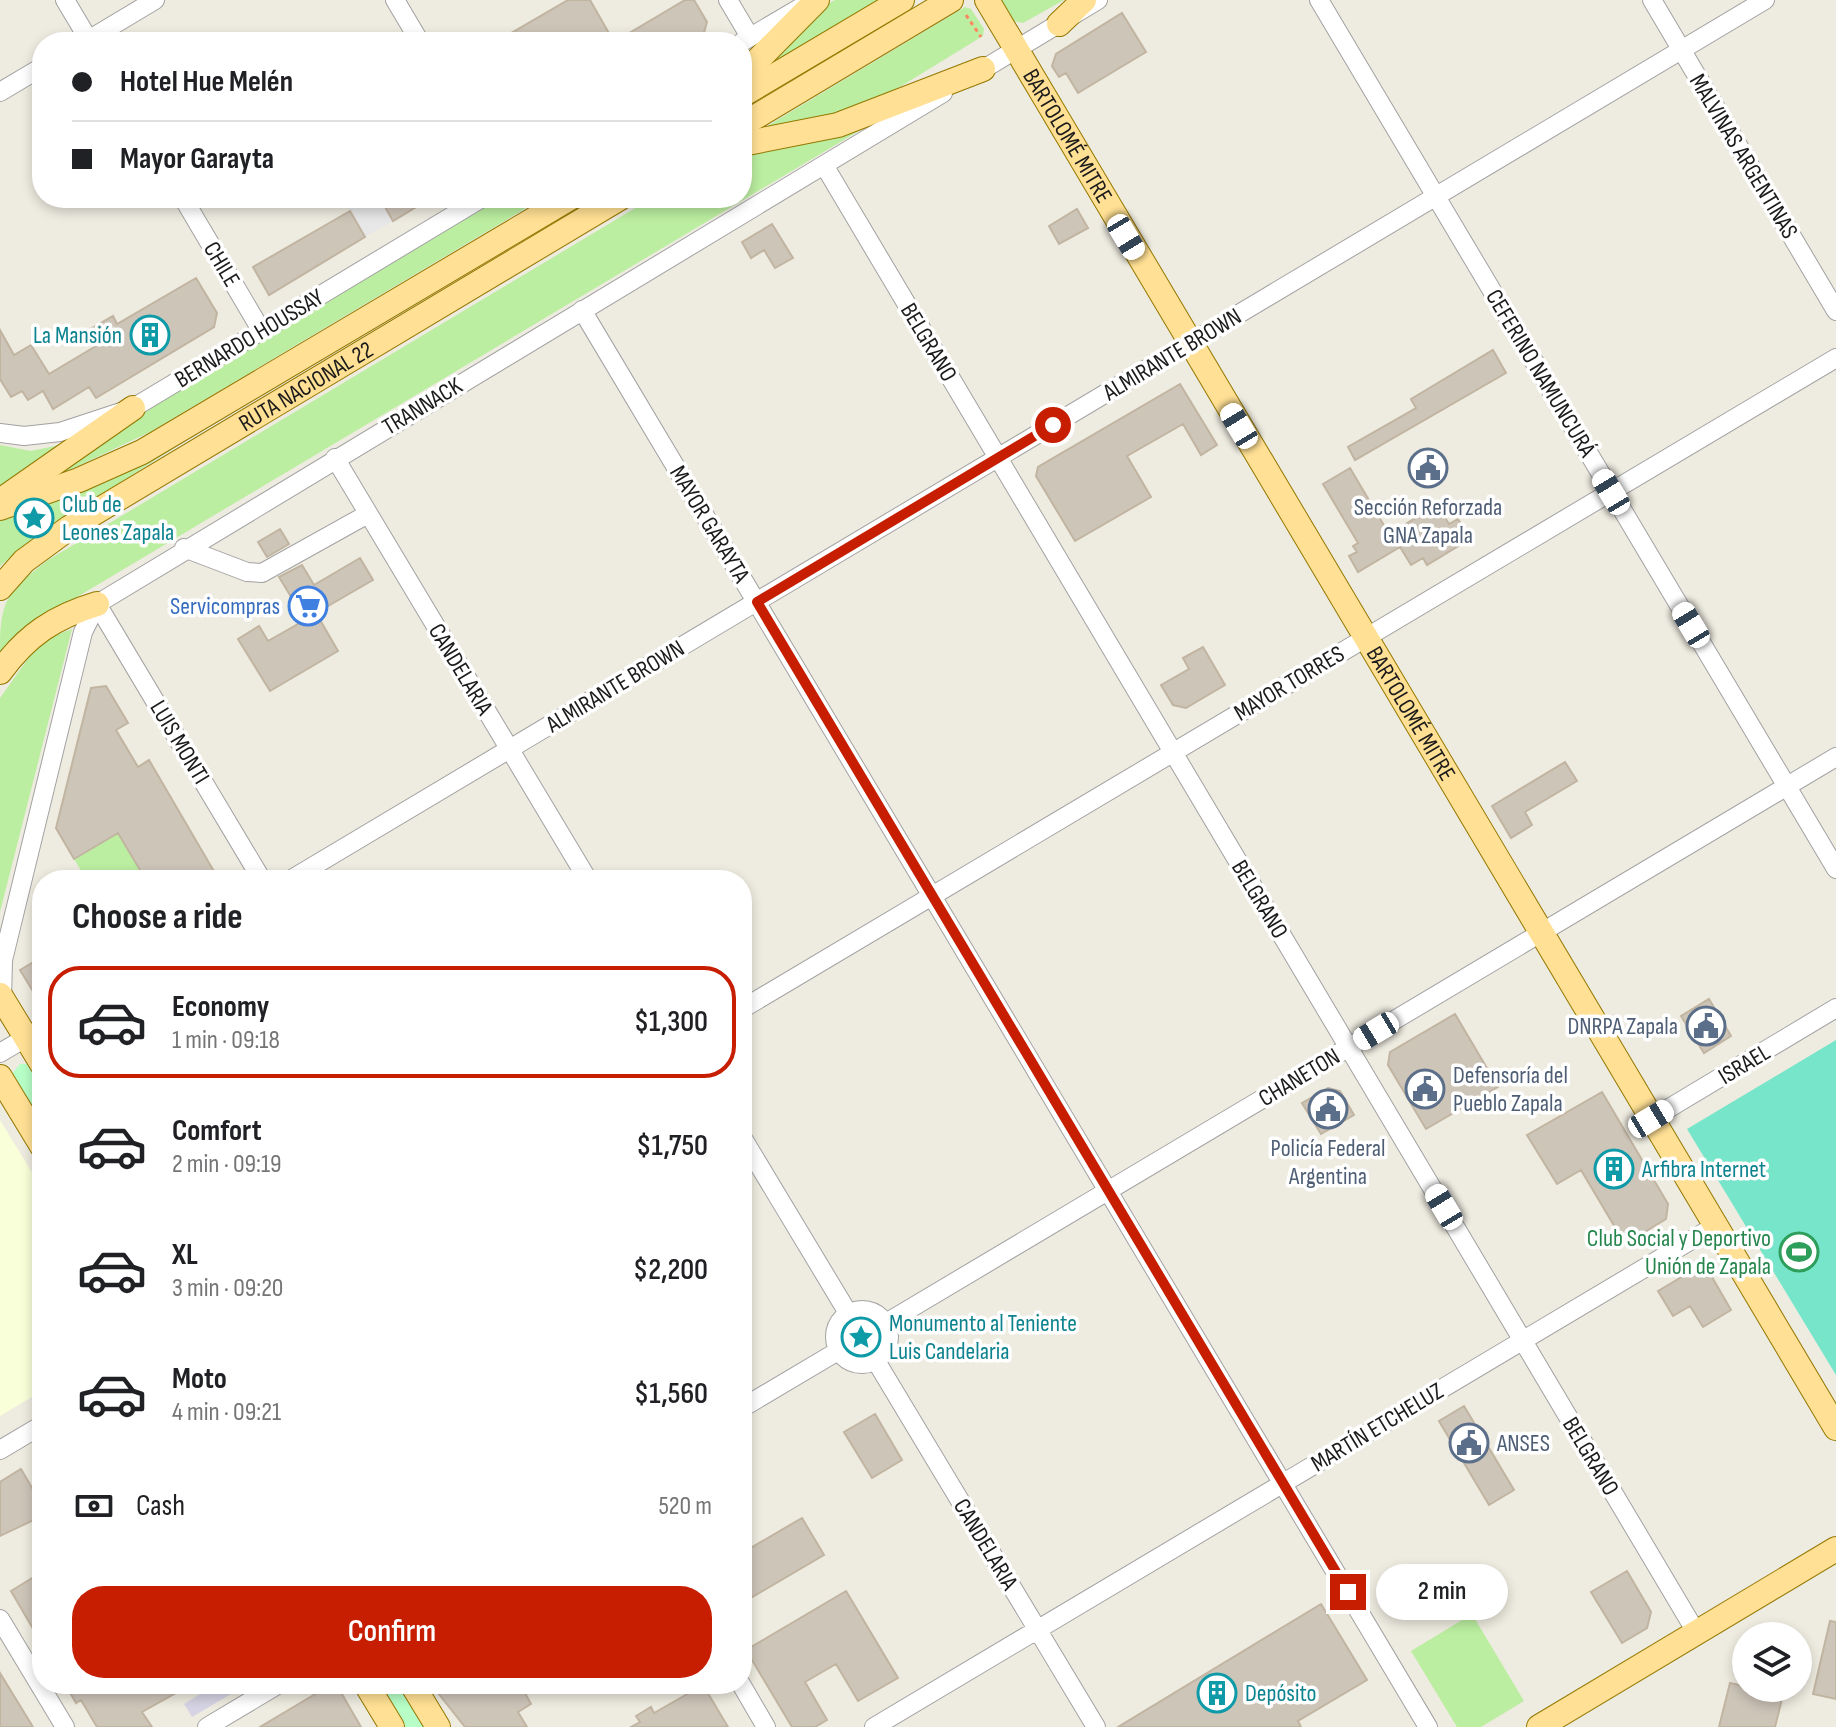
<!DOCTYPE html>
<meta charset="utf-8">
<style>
body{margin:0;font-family:"Sofia Sans Condensed",sans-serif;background:#f2f2f2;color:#202124;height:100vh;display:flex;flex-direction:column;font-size:30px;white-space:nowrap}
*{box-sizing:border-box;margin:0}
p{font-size:26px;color:#757577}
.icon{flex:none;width:44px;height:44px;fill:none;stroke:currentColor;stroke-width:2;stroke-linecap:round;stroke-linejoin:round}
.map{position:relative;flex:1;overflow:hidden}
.drawer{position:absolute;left:32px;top:870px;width:720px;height:824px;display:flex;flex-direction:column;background:#fff;border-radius:32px;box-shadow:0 4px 12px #0003}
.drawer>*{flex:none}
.banner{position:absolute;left:32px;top:32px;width:720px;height:176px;border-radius:32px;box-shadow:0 4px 12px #0003;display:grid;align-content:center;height:176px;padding:0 40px;background:#fff}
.controls{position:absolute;left:1732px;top:1622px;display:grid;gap:16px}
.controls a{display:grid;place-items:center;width:80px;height:80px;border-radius:50%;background:#fff;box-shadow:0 4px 12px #0003;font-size:40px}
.end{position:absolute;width:36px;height:36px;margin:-18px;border:10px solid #c71d00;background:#fff;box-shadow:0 0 0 4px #fff}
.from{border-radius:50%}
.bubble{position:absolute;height:56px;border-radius:28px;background:#fff;box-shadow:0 4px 12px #0003;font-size:26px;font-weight:600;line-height:56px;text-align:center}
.car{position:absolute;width:24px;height:48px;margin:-24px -12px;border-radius:10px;box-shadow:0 0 6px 2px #0007;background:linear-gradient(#fff 24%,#345 0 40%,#fff 0 76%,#345 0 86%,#fff 0)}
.banner b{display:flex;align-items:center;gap:28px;height:76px;font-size:30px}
.banner b+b{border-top:2px solid #e0e0e0}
.banner i{width:20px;height:20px;background:#202124}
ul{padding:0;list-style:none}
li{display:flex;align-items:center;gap:24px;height:112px;margin:0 16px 12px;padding:0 24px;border:4px solid transparent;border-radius:32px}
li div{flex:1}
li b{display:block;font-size:30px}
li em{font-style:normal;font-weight:600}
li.active{border-color:#c71d00}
li>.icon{width:72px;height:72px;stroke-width:1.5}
h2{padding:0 40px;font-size:36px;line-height:96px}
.pay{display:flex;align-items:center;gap:20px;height:88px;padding:0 40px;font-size:30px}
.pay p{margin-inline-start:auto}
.action{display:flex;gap:16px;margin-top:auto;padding:16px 40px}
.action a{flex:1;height:92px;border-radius:32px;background:#c71d00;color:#fff;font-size:32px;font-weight:600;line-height:92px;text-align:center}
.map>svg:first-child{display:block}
.education{fill:#f9ffd8}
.grass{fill:#bbeea0}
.park{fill:#b7fec7}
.pitch{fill:#76e5ca}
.parking{fill:#e7e7e7}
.plaza{fill:#d6d4e4}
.building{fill:#cec5b9;stroke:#c1b4a1;stroke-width:2}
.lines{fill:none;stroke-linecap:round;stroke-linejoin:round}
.minor-casing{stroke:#a2a2a2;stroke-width:20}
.major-casing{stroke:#937800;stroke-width:26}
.path{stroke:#ff8760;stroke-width:3;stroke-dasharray:4 4;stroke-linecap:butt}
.minor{stroke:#fff;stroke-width:18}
.major{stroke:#ffe094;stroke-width:24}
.route{stroke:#c71d00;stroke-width:10}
.labels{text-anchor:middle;stroke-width:7;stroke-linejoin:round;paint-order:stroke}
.street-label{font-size:24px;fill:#1b1b1b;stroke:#fff}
.culture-label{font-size:24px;fill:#0d838f;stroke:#fff;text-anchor:start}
.service-label{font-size:24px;fill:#4e5e75;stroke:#fff}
.shop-label{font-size:24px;fill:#366cbe;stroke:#fff;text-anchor:end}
.leisure-label{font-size:24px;fill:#27864d;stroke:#fff;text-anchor:end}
</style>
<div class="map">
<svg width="1836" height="1727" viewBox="0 0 1836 1727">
<rect width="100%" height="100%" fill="#eeebe0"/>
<path class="education" d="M 0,1120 L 42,1189 L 42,1391 L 0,1416 Z"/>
<path class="grass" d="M 835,0 L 881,0 L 748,81 L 824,6 Z
M 1000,0 L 1064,0 L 1023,23 L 1014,21 Z
M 965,7 L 971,9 L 984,29 L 983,36 L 885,96 L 846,114 L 754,134 Z
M 894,110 L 25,628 L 0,654 C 0,602 5,593 48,560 L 652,198 L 742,198 L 742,153 Z
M 501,198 L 543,198 L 150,432 L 27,490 L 125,422 Z
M 74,442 L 20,477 L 0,485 L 0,445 L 31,451 Z
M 179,445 L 36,536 L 0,566 L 0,520 L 65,497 Z
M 72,629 L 0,912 L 0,698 L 32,653 L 53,636 Z
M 118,833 L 146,880 L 87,880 L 74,859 Z
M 1472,1614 L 1524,1701 L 1481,1727 L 1457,1727 L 1411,1651 Z"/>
<path class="park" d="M 20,1064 L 30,1064 L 42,1078 L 42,1134 L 11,1075 Z
M 372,1684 L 406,1684 L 431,1727 L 398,1727 Z"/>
<path class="pitch" d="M 1836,1040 L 1836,1375 L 1687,1129 Z"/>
<path class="parking" d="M 342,198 L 380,198 L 393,221 L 365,237 Z"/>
<path class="plaza" d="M 217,1684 L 248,1684 L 192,1717 L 184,1704 Z"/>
<path class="building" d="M 568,0 L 590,0 L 614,42 L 685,0 L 694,0 L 707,22 L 703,36 L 693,42 L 496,42 Z
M 1122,13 L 1146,52 L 1078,93 L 1066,73 L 1059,77 L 1052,66 L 1056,54 Z
M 380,198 L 431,198 L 393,221 Z
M 1077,209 L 1088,228 L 1059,244 L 1049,226 Z
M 350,211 L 365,237 L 269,295 L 253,267 Z
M 772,224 L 793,258 L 775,268 L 764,250 L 751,258 L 742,242 Z
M 196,278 L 217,313 L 214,327 L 96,398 L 89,387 L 53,409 L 43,391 L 28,400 L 22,391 L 11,397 L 0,379 L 0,330 L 14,355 L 31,345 L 49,374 L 96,346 L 87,331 L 113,316 L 117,324 Z
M 1493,350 L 1506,373 L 1355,460 L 1348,447 L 1416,408 L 1411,399 Z
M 1180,384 L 1217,445 L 1201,455 L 1183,424 L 1127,456 L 1151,497 L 1075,541 L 1036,476 L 1038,467 Z
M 1350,468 L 1389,534 L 1437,505 L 1449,524 L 1458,519 L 1470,539 L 1427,565 L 1423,558 L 1411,565 L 1400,547 L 1358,572 L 1349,556 L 1357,552 L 1353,546 L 1358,543 L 1323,484 Z
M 280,529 L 289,544 L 267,557 L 258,542 Z
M 360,558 L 373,580 L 316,613 L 338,651 L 270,691 L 238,639 L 259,626 L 268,641 L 305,620 L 279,577 L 302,565 L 314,585 Z
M 1203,647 L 1225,685 L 1186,708 L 1173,705 L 1161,685 L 1189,669 L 1183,658 Z
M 106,686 L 128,723 L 116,730 L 138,767 L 149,760 L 219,880 L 146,880 L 118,833 L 74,859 L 56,828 L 91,688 Z
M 1565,762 L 1577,781 L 1525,812 L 1532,825 L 1511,838 L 1492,806 Z
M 42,957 L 42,1006 L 20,970 Z
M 1709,999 L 1731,1036 L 1704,1053 L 1681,1016 Z
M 1455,1014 L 1498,1087 L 1426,1129 L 1388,1065 L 1390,1052 Z
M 1328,1088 L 1340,1091 L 1354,1115 L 1321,1134 L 1302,1103 Z
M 1602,1092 L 1668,1204 L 1666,1219 L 1625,1244 L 1581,1170 L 1557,1184 L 1527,1135 Z
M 1695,1269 L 1709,1272 L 1731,1310 L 1703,1327 L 1690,1306 L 1673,1316 L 1658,1291 Z
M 1464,1406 L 1514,1490 L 1489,1505 L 1439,1421 Z
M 875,1414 L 902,1460 L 872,1478 L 844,1432 Z
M 21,1469 L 42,1505 L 42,1516 L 0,1536 L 0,1482 Z
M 802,1518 L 824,1555 L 742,1603 L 742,1553 Z
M 1627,1571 L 1651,1612 L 1647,1628 L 1622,1643 L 1591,1592 Z
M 42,1572 L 42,1644 L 11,1591 Z
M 846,1591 L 898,1678 L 858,1701 L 836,1664 L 805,1682 L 827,1720 L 815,1727 L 792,1727 L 746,1650 Z
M 1321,1604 L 1367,1680 L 1298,1721 L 1301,1727 L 1118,1727 Z
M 1830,1621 L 1836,1622 L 1836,1699 L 1813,1694 Z
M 0,1673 L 33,1727 L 0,1727 Z
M 1730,1683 L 1783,1695 L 1775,1727 L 1719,1727 Z
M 65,1684 L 192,1684 L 142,1712 L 152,1727 L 97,1727 L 81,1700 L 76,1703 Z
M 431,1684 L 520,1684 L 531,1704 L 518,1712 L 527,1727 L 465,1727 Z
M 703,1685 L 728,1727 L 631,1727 L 640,1722 L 636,1716 L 651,1707 L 654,1713 Z
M 327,1687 L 339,1689 L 361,1727 L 260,1727 Z"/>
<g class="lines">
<g class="minor-casing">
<path id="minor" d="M 65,0 L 90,42
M 395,0 L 420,42
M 728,0 L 750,37
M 1319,0 L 1836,869
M 1652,0 L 1836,311
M 85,42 L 155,0
M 742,42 L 803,6
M 972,76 L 1098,0
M 0,92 L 42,67
M 824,165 L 1696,1632
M 183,198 L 261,330
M 582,310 L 1428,1727
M 0,433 L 24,436 L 60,432 L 133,408 L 482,198
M 335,458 L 588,880
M 184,548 L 247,572 L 262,573 L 368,514
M 97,604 L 262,880
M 290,880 L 1765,0
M 2,999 L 3,960 L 83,632 L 97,604 L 943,93
M 742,1009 L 1836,358
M 0,1053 L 42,1028
M 1651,1119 L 1836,1008
M 742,1137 L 848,1313
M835 1337a27 27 0 1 1 54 0a27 27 0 1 1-54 0Z
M 886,1323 L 1836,757
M 876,1361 L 1096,1727
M 742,1408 L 838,1351
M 0,1450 L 42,1425
M 0,1619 L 65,1727
M 741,1684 L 766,1727
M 207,1727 L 279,1684
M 874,1727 L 1715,1226"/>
</g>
<g class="major-casing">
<g id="major">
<path id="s1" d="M 987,0 L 1836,1428"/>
<path d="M 1059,24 L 1084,0"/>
<path d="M 742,76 L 817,0"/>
<path d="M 742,95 L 902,0"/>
<path d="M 742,125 L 951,0"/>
<path d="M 742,144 L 838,125 L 983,69"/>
<path d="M 7,496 L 133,408"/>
<path d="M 0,508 L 79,480 L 142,452 L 570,198"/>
<path id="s2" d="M 0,588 L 24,561 L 69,528 L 620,198"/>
<path d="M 0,672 C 27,635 54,617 97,604"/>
<path d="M 0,995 L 42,1064"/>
<path d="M 0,1077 L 42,1146"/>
<path d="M 366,1684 L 392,1727"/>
<path d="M 412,1684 L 438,1727"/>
<path d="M 1539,1727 L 1836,1549"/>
</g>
</g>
<path class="path" d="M 966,15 L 981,37"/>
<use href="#minor" class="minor"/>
<use href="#major" class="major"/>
</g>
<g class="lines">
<path class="route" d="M 1053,425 L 757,602 L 1348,1592"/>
</g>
<defs>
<g id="building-ring" transform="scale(2)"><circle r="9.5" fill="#fff" stroke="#0f9aa8" stroke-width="1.5"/><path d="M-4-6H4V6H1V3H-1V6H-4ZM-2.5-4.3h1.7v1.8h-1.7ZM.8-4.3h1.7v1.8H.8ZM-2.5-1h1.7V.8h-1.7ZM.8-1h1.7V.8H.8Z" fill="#0f9aa8"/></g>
<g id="civic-ring" transform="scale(2)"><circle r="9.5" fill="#fff" stroke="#5c6f8a" stroke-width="1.5"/><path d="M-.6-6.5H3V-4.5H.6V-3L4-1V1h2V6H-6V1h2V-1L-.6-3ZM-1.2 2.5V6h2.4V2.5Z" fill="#5c6f8a"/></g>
<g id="sight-ring" transform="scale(2)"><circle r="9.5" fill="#fff" stroke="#0f9aa8" stroke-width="1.5"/><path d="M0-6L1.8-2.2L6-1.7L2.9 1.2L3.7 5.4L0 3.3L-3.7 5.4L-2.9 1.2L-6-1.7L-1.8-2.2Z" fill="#0f9aa8"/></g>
<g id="supermarket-ring" transform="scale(2)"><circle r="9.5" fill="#fff" stroke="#3f7fe0" stroke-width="1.5"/><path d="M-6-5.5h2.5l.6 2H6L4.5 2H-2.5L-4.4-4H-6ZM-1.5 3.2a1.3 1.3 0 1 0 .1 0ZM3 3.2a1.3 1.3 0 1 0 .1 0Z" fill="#3f7fe0"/></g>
<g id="stadium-ring" transform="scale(2)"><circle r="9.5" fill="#fff" stroke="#2e9e5b" stroke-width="1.5"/><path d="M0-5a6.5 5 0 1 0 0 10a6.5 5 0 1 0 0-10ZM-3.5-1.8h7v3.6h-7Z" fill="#2e9e5b"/></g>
</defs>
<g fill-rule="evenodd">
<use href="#building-ring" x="150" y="335"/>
<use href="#civic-ring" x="1428" y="468"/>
<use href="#sight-ring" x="34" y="518"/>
<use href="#supermarket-ring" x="308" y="606"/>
<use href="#civic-ring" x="1706" y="1026"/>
<use href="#civic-ring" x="1425" y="1089"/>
<use href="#civic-ring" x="1328" y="1109"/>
<use href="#building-ring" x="1614" y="1169"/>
<use href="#stadium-ring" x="1799" y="1252"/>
<use href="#sight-ring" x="861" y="1337"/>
<use href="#civic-ring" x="1469" y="1443"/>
<use href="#building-ring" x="1217" y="1693"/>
</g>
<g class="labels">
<g class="street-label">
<text dy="8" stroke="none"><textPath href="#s1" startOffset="158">BARTOLOMÉ MITRE</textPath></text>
<text transform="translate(1744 156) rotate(59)" y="8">MALVINAS ARGENTINAS</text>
<text transform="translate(222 264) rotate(59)" y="8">CHILE</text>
<text transform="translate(249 338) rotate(-31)" y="8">BERNARDO HOUSSAY</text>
<text transform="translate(929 342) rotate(59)" y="8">BELGRANO</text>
<text transform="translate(1172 354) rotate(-31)" y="8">ALMIRANTE BROWN</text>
<text transform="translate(1541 373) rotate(59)" y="8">CEFERINO NAMUNCURÁ</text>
<text dy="8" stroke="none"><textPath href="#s2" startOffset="368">RUTA NACIONAL 22</textPath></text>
<text transform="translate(422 406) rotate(-31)" y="8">TRANNACK</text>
<text transform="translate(710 524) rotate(59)" y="8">MAYOR GARAYTA</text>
<text transform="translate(461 669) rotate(59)" y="8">CANDELARIA</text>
<text transform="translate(1289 683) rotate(-31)" y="8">MAYOR TORRES</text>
<text transform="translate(615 686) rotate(-31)" y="8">ALMIRANTE BROWN</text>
<text dy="8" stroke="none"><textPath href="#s1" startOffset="830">BARTOLOMÉ MITRE</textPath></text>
<text transform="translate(180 742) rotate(59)" y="8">LUIS MONTI</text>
<text transform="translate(1260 899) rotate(59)" y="8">BELGRANO</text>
<text transform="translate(1744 1064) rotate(-31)" y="8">ISRAEL</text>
<text transform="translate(1299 1077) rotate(-31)" y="8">CHANETON</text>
<text transform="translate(1377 1427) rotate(-31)" y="8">MARTÍN ETCHELUZ</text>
<text transform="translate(1591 1456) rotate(59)" y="8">BELGRANO</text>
<text transform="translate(986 1544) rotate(59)" y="8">CANDELARIA</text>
</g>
<g class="culture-label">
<text x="122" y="343" text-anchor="end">La Mansión</text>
<text x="62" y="512">Club de<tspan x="62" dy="28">Leones Zapala</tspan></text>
<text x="1642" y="1177">Arfibra Internet</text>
<text x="889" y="1331">Monumento al Teniente<tspan x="889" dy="28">Luis Candelaria</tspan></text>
<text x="1245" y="1701">Depósito</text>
</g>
<g class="service-label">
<text x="1428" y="515">Sección Reforzada<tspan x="1428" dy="28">GNA Zapala</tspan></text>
<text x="1678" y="1034" text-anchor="end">DNRPA Zapala</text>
<text x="1453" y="1083" text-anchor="start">Defensoría del<tspan x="1453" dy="28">Pueblo Zapala</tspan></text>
<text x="1328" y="1156">Policía Federal<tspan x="1328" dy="28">Argentina</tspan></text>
<text x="1497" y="1451" text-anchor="start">ANSES</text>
</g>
<g class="shop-label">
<text x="280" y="614">Servicompras</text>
</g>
<g class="leisure-label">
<text x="1771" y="1246">Club Social y Deportivo<tspan x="1771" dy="28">Unión de Zapala</tspan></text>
</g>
</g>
</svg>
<div class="controls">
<a><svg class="icon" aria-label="layers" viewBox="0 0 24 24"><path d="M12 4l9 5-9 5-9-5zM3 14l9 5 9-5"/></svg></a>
</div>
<i class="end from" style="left:1053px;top:425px"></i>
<i class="end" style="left:1348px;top:1592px"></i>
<div class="bubble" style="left:1376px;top:1564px;width:132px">2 min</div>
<i class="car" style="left:1126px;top:237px;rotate:149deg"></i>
<i class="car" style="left:1239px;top:426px;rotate:329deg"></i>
<i class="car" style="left:1611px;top:492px;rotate:329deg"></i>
<i class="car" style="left:1691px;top:625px;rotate:329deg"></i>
<i class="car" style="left:1376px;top:1031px;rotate:239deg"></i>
<i class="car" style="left:1651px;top:1119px;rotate:59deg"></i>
<i class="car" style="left:1444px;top:1207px;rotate:329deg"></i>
<div class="banner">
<b><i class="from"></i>Hotel Hue Melén</b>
<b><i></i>Mayor Garayta</b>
</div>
<section class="drawer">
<h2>Choose a ride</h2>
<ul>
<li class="active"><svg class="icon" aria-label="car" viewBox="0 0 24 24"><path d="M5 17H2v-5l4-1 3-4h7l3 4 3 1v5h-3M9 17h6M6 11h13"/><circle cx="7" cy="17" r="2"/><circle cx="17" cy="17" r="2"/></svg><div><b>Economy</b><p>1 min · 09:18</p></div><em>$1,300</em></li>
<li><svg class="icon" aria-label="car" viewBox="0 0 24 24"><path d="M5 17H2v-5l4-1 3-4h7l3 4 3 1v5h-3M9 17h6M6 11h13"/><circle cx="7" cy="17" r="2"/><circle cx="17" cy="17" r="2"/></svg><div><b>Comfort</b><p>2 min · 09:19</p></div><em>$1,750</em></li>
<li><svg class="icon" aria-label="car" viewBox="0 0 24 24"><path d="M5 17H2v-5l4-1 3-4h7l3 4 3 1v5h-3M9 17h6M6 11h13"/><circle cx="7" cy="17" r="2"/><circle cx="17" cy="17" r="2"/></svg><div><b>XL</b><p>3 min · 09:20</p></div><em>$2,200</em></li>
<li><svg class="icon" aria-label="car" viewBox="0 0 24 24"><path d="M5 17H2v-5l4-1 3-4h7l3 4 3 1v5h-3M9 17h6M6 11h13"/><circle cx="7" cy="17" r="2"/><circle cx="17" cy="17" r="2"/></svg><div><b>Moto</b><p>4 min · 09:21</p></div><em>$1,560</em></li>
</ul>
<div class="pay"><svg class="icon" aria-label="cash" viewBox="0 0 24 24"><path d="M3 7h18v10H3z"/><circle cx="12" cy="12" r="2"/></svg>Cash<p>520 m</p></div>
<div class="action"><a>Confirm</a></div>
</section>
</div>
